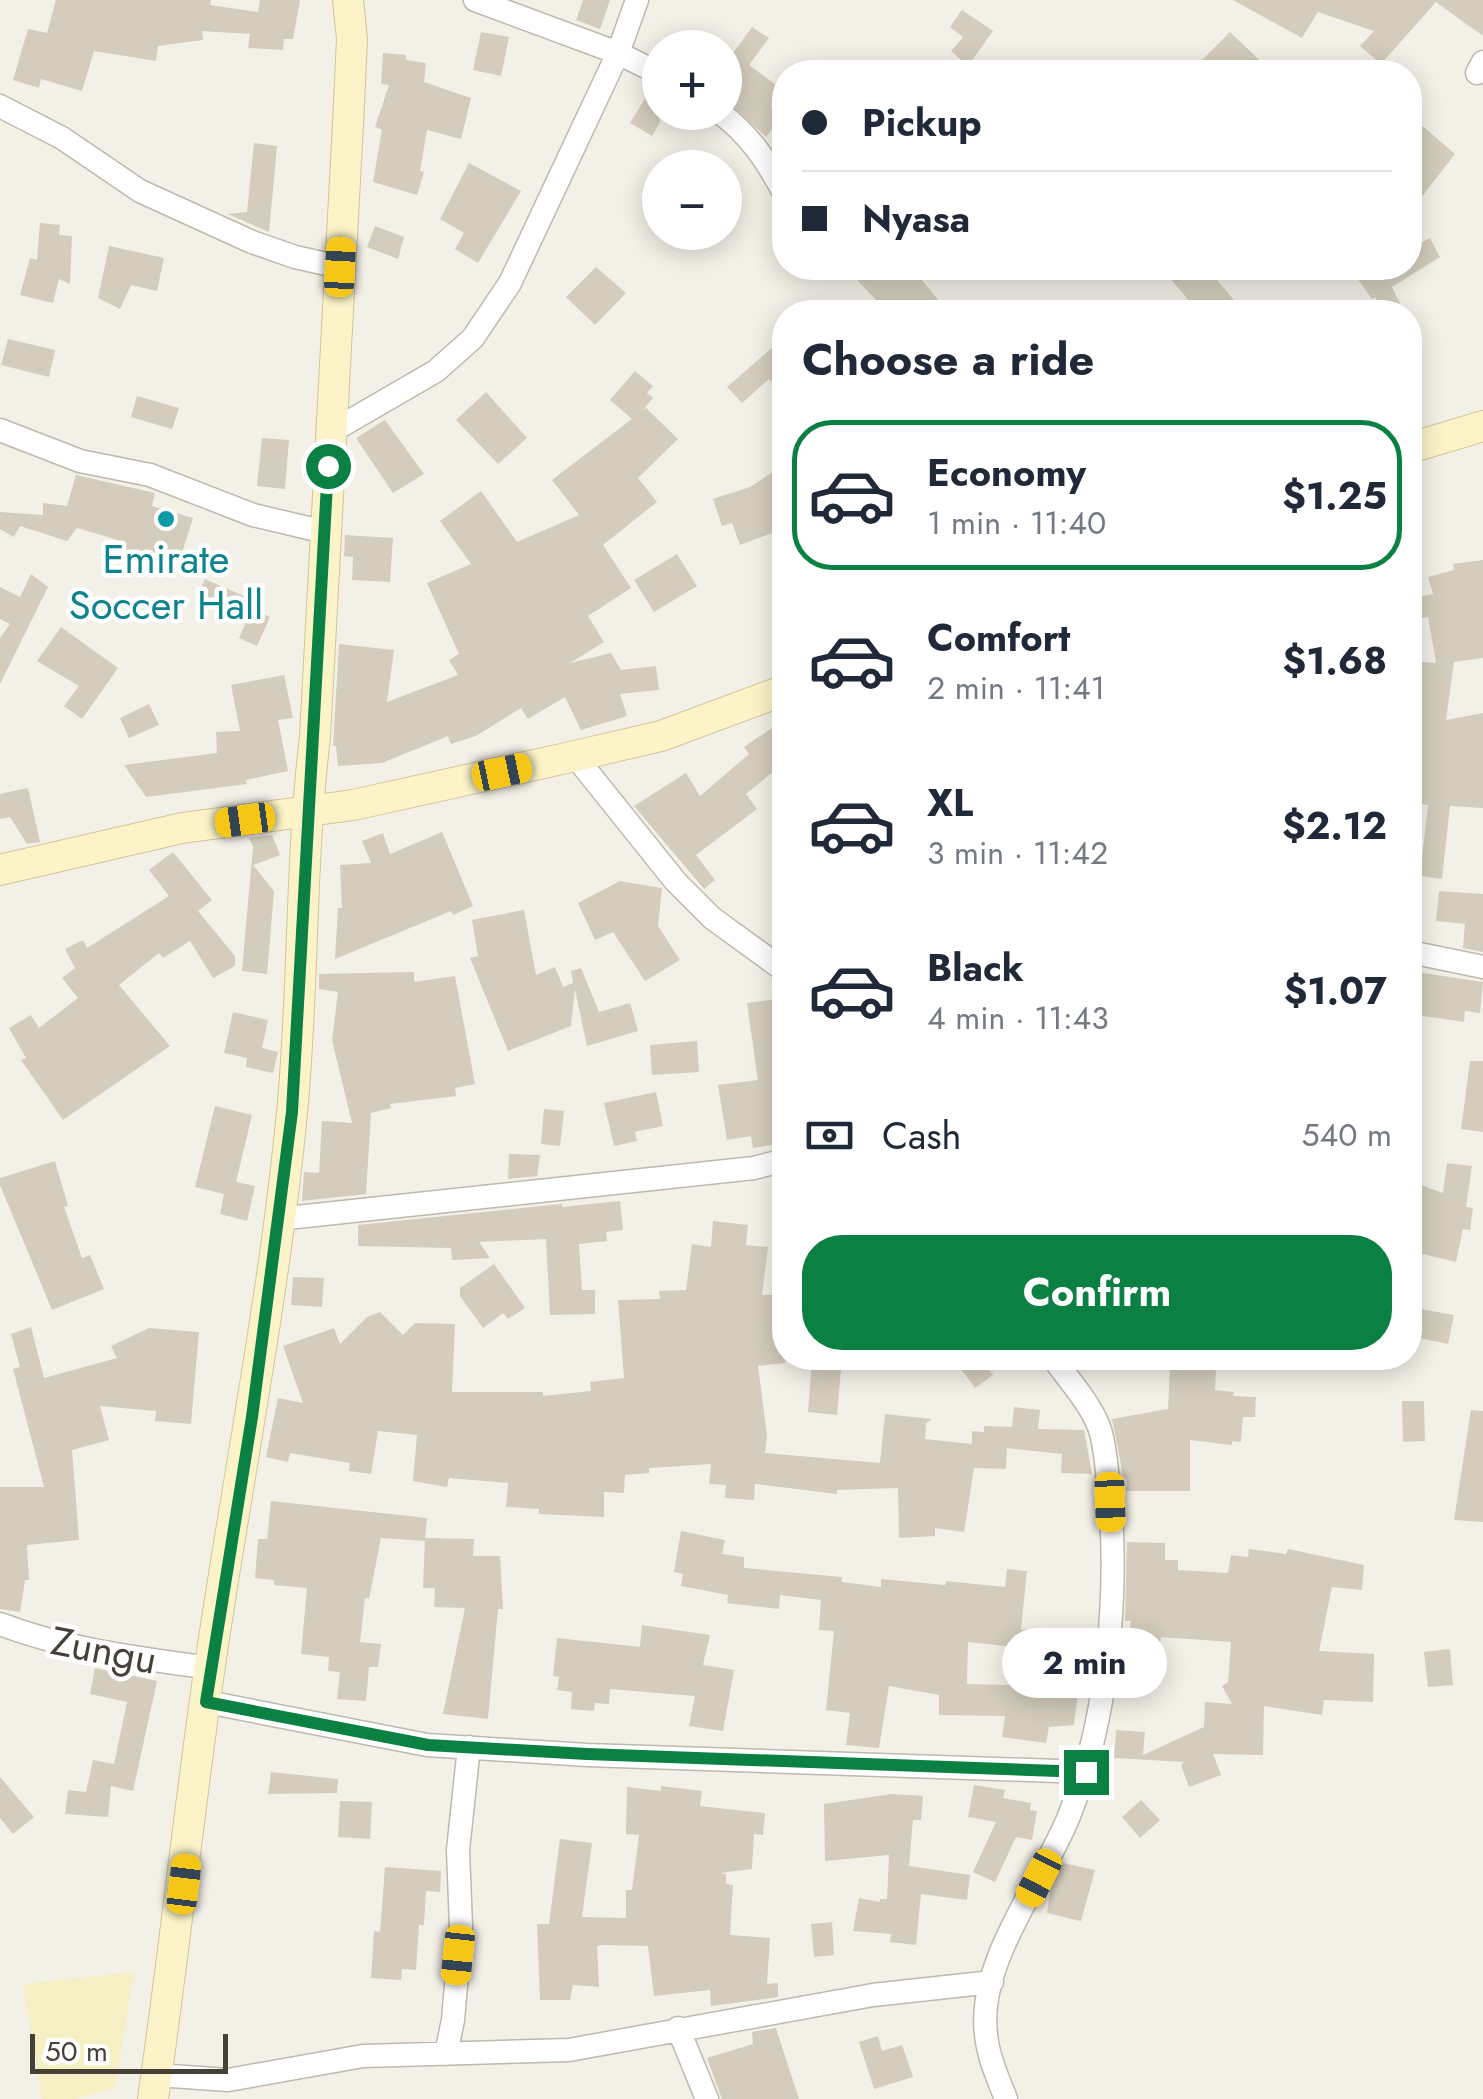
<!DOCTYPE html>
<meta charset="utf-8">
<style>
body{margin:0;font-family:Jost,sans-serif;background:#f2f2f3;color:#1f2937;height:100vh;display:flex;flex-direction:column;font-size:38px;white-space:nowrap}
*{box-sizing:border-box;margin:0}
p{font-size:32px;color:#747a83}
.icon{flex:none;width:55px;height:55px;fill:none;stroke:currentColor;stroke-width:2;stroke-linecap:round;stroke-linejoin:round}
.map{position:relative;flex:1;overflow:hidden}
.side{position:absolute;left:772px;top:300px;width:650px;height:1070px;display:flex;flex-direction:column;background:#fff;border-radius:40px;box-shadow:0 5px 25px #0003}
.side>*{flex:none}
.top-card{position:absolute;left:772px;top:60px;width:650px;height:220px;border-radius:40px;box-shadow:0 5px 25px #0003;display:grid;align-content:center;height:220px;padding:0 30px;background:#fff}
.controls{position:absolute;left:642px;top:30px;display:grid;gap:20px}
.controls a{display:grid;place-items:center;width:100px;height:100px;border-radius:50%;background:#fff;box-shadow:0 5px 25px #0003;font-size:50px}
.scale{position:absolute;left:30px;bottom:25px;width:198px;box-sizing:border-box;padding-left:10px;border:5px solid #464136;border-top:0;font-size:28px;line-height:35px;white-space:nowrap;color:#464136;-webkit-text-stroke:8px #fff;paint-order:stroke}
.end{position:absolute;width:45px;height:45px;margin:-22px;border:12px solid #0b8043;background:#fff;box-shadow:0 0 0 5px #fff}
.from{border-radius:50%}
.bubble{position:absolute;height:70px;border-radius:35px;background:#fff;box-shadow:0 5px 25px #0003;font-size:32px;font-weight:700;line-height:70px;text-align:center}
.car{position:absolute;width:30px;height:60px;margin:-30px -15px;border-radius:12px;box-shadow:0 0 8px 2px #0007;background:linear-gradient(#f5c518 24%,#345 0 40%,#f5c518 0 76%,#345 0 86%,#f5c518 0)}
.top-card b{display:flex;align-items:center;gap:35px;height:95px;font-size:38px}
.top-card b+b{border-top:2px solid #e0e1e3}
.top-card i{width:25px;height:25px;background:#1f2937}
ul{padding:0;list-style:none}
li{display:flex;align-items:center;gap:30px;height:150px;margin:0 20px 15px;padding:0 10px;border:5px solid transparent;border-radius:40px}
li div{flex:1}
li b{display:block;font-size:38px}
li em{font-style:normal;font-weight:700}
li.selected{border-color:#0b8043}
li>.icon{width:90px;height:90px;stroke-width:1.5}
h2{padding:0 30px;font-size:45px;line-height:120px}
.pay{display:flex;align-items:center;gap:25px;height:110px;padding:0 30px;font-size:38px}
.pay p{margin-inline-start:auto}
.cta{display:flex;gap:20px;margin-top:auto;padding:20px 30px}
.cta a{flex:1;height:115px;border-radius:40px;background:#0b8043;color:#fff;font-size:40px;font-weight:700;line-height:115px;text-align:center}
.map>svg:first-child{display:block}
.sand{fill:#f5efc4}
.building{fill:#d4cdbd;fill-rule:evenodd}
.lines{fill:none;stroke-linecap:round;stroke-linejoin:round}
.street-casing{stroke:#beb9aa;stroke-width:25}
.secondary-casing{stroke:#d1c698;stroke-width:32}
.street{stroke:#fff;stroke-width:22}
.secondary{stroke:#fcf4c8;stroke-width:30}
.route{stroke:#0b8043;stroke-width:12}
.culture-dot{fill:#0f9aa8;stroke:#fff;stroke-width:4}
.labels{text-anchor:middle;stroke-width:9;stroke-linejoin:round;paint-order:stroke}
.culture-label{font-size:40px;fill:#0d838f;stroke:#fff}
.street-label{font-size:40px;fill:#464136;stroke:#fff}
</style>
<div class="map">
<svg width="1483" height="2099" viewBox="0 0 1483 2099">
<rect width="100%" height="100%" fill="#f3f0e7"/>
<path class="sand" d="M 134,1972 L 115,2088 L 76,2099 L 42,2099 L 23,1984 Z"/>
<path class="building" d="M 56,0 L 211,0 L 210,5 L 258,12 L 260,0 L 300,0 L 293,39 L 284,39 L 283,50 L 248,48 L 250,34 L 202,31 L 203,40 L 158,46 L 156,61 L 94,51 L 82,91 L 41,79 L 39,88 L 13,80 L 28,29 L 47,33 Z
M 583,0 L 610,0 L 600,29 L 576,20 Z
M 1233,0 L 1483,0 L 1483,36 L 1436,2 L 1381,64 L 1360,46 L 1374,31 L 1318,12 L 1302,38 Z
M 962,10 L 993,31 L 968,66 L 951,51 L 963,37 L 950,27 Z
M 752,27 L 769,38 L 749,65 L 783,90 L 771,105 L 783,115 L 766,137 L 725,99 L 725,64 Z
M 481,32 L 509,37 L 501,76 L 473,70 Z
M 1230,32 L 1272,72 L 1190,72 Z
M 383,53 L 406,55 L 406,60 L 426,63 L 424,82 L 471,98 L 461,139 L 427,130 L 420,171 L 424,172 L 417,195 L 373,182 L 382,130 L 375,127 L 389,85 L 381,84 Z
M 652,87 L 660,89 L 660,122 L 652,136 L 630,123 Z
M 1418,122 L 1455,154 L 1410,212 L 1410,137 Z
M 254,143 L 277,146 L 269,232 L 228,214 L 247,212 Z
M 469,163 L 521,191 L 478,263 L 455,249 L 464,233 L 440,219 Z
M 40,223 L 60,225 L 59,235 L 72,236 L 70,284 L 59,279 L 53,303 L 20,295 L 30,258 L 37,260 Z
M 375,226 L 404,237 L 398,259 L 367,247 Z
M 1430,238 L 1440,257 L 1392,287 L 1404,312 L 1383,312 L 1375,297 L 1372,299 L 1357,278 L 1376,268 L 1410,268 L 1410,249 Z
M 109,246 L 164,258 L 157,291 L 131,285 L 120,309 L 98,298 Z
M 596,267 L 626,293 L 595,325 L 566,297 Z
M 868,268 L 912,268 L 948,312 L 888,312 L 856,279 Z
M 1161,268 L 1207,268 L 1244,312 L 1199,312 Z
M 8,339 L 55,350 L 49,377 L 1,365 Z
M 773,347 L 785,361 L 785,397 L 769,379 L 742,403 L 727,387 Z
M 635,371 L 653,386 L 647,393 L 653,398 L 642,411 L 646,408 L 678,439 L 638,478 L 657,502 L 603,545 L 631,588 L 588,616 L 604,642 L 570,663 L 611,653 L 621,670 L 656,666 L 659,690 L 620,694 L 627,716 L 581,730 L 565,697 L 528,719 L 521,708 L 476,736 L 451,744 L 448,736 L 382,763 L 338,766 L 336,746 L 333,746 L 339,644 L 394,650 L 387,702 L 458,675 L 449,660 L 459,654 L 427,583 L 471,564 L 440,521 L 481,491 L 517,542 L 579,515 L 552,480 L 632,419 L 610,400 Z
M 486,392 L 527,438 L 498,464 L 456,420 Z
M 137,396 L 179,408 L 172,429 L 131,417 Z
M 385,420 L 424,474 L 393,493 L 356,438 Z
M 262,438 L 289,440 L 285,489 L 257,486 Z
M 785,464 L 785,528 L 740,545 L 732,523 L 722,526 L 713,499 L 750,487 Z
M 76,475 L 155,493 L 152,506 L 193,518 L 175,575 L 111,555 L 121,541 L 77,528 L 67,541 L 20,526 L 14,537 L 0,529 L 0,512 L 43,515 L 43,503 L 67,506 Z
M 345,535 L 393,538 L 390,582 L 352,580 L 353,557 L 344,556 Z
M 677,554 L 697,586 L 654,612 L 634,580 Z
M 1483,560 L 1483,658 L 1454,662 L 1446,720 L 1483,713 L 1483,808 L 1450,806 L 1442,879 L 1420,876 L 1428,805 L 1410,803 L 1410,661 L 1436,663 L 1428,617 L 1416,619 L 1412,598 L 1433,594 L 1428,577 L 1454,570 L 1453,564 Z
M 31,574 L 48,587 L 0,684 L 0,638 L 10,624 L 0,619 L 0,587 L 20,597 Z
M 205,579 L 258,602 L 254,610 L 270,617 L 257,646 L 239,638 L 246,622 L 195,600 Z
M 61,627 L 118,668 L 82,719 L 64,706 L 79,686 L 37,661 Z
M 284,675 L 293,718 L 278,720 L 288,771 L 246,780 L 247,784 L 146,797 L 124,765 L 217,753 L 216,732 L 240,731 L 231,685 Z
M 149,704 L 159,725 L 129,738 L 120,718 Z
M 785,719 L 785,762 L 746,794 L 757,809 L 696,855 L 715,880 L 704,889 L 634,806 L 686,773 L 700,796 L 749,754 L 744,747 Z
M 28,788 L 40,842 L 27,844 L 10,817 L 0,819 L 0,794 Z
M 442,832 L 473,906 L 453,915 L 451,911 L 335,959 L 338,908 L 342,908 L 340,865 L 371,863 L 362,841 L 383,833 L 390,854 Z
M 272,835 L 280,855 L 253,865 L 274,891 L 267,974 L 242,971 L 253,847 L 249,838 Z
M 173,852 L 212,900 L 198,911 L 235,956 L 235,966 L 213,978 L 190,941 L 163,958 L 159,953 L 119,985 L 170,1046 L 63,1120 L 21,1060 L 26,1058 L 9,1028 L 31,1015 L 39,1028 L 78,998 L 62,978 L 75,968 L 65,949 L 83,940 L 87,948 L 169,896 L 149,870 Z
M 620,881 L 662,888 L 658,926 L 680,960 L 645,981 L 613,932 L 595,940 L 578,903 Z
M 1439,891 L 1483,894 L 1483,952 L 1463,948 L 1465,924 L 1436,921 Z
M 524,910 L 536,975 L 555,967 L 563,987 L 573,983 L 571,971 L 581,968 L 599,1012 L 630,1003 L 638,1031 L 587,1046 L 575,990 L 571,1026 L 508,1051 L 470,958 L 478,956 L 472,920 Z
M 1410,971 L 1483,982 L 1480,1013 L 1465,1011 L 1464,1022 L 1410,1014 Z
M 414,972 L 414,982 L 455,976 L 475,1084 L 455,1088 L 456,1096 L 390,1104 L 391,1108 L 371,1113 L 366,1194 L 302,1201 L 304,1172 L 319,1173 L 322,1121 L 352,1123 L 332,1040 L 338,992 L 319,989 L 319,974 Z
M 783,998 L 785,1143 L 753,1148 L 751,1136 L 727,1140 L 718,1085 L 758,1080 L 747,1003 Z
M 233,1012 L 268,1020 L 262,1048 L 278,1052 L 273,1073 L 246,1067 L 247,1058 L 224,1053 Z
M 697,1041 L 699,1072 L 652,1075 L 650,1045 Z
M 1470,1061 L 1483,1061 L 1483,1132 L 1461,1129 Z
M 656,1092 L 663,1126 L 635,1132 L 637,1141 L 614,1146 L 604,1103 Z
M 215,1106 L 252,1115 L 236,1182 L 255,1186 L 247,1221 L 220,1214 L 224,1194 L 195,1187 Z
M 544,1109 L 564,1111 L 560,1146 L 541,1144 Z
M 509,1154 L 540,1155 L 537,1176 L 508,1179 Z
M 55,1161 L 68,1206 L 64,1207 L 82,1258 L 90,1255 L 104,1289 L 52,1310 L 0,1185 L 0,1178 Z
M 1447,1163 L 1472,1166 L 1466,1207 L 1473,1208 L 1470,1230 L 1463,1229 L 1456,1262 L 1410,1251 L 1410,1181 L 1443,1193 Z
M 620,1201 L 623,1230 L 606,1232 L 607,1241 L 579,1244 L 582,1290 L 595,1290 L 595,1314 L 550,1315 L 546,1239 L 479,1242 L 490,1258 L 452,1260 L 451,1248 L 358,1246 L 358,1225 L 562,1204 L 562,1207 Z
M 713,1221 L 748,1225 L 746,1245 L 768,1247 L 762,1295 L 778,1295 L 778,1329 L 781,1329 L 785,1363 L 758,1366 L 767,1436 L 765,1453 L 880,1463 L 885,1414 L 932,1419 L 926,1423 L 925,1439 L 972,1444 L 972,1431 L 984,1432 L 984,1426 L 1012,1427 L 1014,1407 L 1040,1410 L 1038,1429 L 1084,1430 L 1092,1474 L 1061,1473 L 1062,1454 L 1007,1448 L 1006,1469 L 974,1468 L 964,1532 L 935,1528 L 935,1536 L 899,1538 L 898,1488 L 837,1490 L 837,1494 L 755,1484 L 754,1500 L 725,1498 L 726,1485 L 709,1484 L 711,1464 L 649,1468 L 649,1473 L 625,1475 L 624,1493 L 604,1492 L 604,1517 L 539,1514 L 539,1509 L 506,1507 L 508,1483 L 449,1478 L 447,1487 L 413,1481 L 417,1435 L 378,1431 L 371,1474 L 349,1471 L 350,1463 L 290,1453 L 288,1462 L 266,1457 L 278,1398 L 303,1403 L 283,1346 L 334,1328 L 340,1344 L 367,1317 L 380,1312 L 403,1335 L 415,1323 L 455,1324 L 452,1392 L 543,1392 L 543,1396 L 591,1391 L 590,1382 L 624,1378 L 618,1300 L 660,1299 L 659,1291 L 686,1290 L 692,1244 L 711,1247 Z
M 494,1264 L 525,1308 L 508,1319 L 503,1313 L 483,1328 L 460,1296 L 460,1288 Z
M 293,1277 L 324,1278 L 322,1307 L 291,1305 Z
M 1410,1307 L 1454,1315 L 1448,1344 L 1410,1336 Z
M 31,1327 L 44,1378 L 117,1358 L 111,1346 L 149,1328 L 199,1332 L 191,1424 L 155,1421 L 156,1411 L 100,1406 L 109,1440 L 72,1450 L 79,1540 L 27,1545 L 29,1580 L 25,1580 L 20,1612 L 0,1609 L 0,1487 L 44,1487 L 13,1369 L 20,1367 L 11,1334 Z
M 812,1358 L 842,1358 L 837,1415 L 808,1412 Z
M 953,1358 L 980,1358 L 993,1375 L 975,1388 Z
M 1170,1367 L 1216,1369 L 1215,1390 L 1234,1392 L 1233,1396 L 1256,1397 L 1255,1417 L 1243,1417 L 1241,1442 L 1232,1441 L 1232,1445 L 1190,1440 L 1190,1491 L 1126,1491 L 1127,1481 L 1123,1475 L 1112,1419 L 1168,1409 Z
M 1402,1401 L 1424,1401 L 1425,1441 L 1403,1442 Z
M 1471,1410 L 1483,1411 L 1483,1522 L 1454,1520 Z
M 271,1501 L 427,1518 L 425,1538 L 474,1539 L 473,1556 L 500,1556 L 503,1609 L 498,1609 L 488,1719 L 443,1714 L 465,1608 L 434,1607 L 435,1588 L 423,1588 L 425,1538 L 425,1541 L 381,1538 L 369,1599 L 365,1598 L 360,1642 L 381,1644 L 378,1667 L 369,1667 L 366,1701 L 337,1699 L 340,1672 L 328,1671 L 329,1657 L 301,1654 L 307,1588 L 274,1585 L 274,1580 L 255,1578 L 258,1539 L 267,1539 Z
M 681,1531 L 725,1540 L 722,1554 L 744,1557 L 744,1568 L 842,1577 L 842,1582 L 881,1587 L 881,1579 L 945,1585 L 946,1581 L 1005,1587 L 1007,1569 L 1027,1571 L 1021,1629 L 1044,1632 L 1043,1640 L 1084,1646 L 1074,1725 L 1049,1727 L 1046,1743 L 1002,1737 L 1005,1716 L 939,1715 L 939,1695 L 889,1686 L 879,1748 L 846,1745 L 850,1713 L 826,1710 L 834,1631 L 819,1630 L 821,1600 L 780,1595 L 779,1609 L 727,1603 L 728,1595 L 681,1586 L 683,1574 L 674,1572 ZM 968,1642 L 1015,1647 L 1010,1685 L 967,1684 Z
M 1127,1542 L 1165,1543 L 1165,1560 L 1178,1560 L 1178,1570 L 1228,1573 L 1231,1555 L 1248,1557 L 1249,1549 L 1286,1554 L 1288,1549 L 1364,1565 L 1362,1590 L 1332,1587 L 1319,1651 L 1374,1654 L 1373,1702 L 1324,1700 L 1322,1715 L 1264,1706 L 1263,1755 L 1213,1754 L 1221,1775 L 1189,1787 L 1181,1765 L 1184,1762 L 1114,1758 L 1116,1730 L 1145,1732 L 1143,1755 L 1204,1727 L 1205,1702 L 1232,1704 L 1222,1686 L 1228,1682 L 1231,1642 L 1161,1637 L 1157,1667 L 1125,1662 L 1131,1621 L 1125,1621 Z
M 642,1625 L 710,1635 L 703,1665 L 734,1670 L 723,1731 L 689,1726 L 695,1696 L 610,1689 L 609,1704 L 595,1703 L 594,1711 L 571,1709 L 572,1692 L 557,1690 L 559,1677 L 553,1676 L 557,1638 L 640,1647 Z
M 1450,1649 L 1453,1685 L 1428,1687 L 1424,1652 Z
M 95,1668 L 157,1681 L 133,1791 L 111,1786 L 108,1817 L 65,1814 L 68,1790 L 86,1792 L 93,1760 L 114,1764 L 127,1702 L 90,1694 Z
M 271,1772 L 338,1779 L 337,1793 L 268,1794 Z
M 0,1777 L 34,1817 L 13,1834 L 0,1818 Z
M 974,1785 L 1005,1790 L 1003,1798 L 1031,1803 L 1030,1810 L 1037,1811 L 1032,1840 L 1016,1837 L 995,1882 L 973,1872 L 996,1822 L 968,1817 Z
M 661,1786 L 702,1791 L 700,1806 L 765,1813 L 763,1835 L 754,1834 L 752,1869 L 720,1873 L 726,1874 L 726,1884 L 733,1885 L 730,1935 L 770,1938 L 767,1984 L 778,1983 L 778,1997 L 711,2006 L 710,1990 L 654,1996 L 648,1946 L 602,1945 L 597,1946 L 599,1987 L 573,1985 L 570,2000 L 540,2000 L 537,1924 L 549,1924 L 560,1839 L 592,1843 L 582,1917 L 626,1918 L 626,1890 L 632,1890 L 639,1835 L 626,1834 L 627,1787 L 661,1791 Z
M 892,1794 L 923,1796 L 921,1820 L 913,1820 L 909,1866 L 970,1875 L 967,1900 L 921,1894 L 916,1945 L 890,1942 L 891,1934 L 853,1931 L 859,1898 L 880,1902 L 880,1899 L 887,1899 L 889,1855 L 825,1861 L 824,1804 Z
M 1141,1800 L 1160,1820 L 1140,1838 L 1122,1817 Z
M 340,1801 L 372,1802 L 370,1839 L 338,1837 Z
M 1063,1863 L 1095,1870 L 1081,1921 L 1047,1913 L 1051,1886 Z
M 385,1867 L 441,1871 L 440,1892 L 426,1891 L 424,1925 L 419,1925 L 416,1970 L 402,1969 L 401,1980 L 371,1978 L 374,1931 L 380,1932 Z
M 832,1922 L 834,1955 L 814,1957 L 811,1924 Z
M 776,2028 L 799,2099 L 722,2099 L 707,2058 L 753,2044 L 752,2032 Z
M 878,2036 L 882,2051 L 902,2045 L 913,2077 L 874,2089 L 859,2042 Z"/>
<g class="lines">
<g class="street-casing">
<path id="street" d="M 475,0 L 618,53 L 660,74
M 1477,73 L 1483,62
M 0,106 L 62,138 L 140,191 L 252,242 L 295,257 L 340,267
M 719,112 C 750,135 767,161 785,195
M 0,430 L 80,461 L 150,475 L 253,515 L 325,532
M 329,433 L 436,371 L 473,338 L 510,283 L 618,53 L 637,0
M 575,756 L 676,882 L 712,918 L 785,971
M 1410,952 L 1483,967
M 278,1219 L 754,1168 L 785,1160
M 0,1624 C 68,1650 138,1658 210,1668
M 207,1702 L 427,1745 L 587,1755 L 1086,1772
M 678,2028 L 707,2099
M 446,2054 L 453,2020 L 461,1927 L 458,1850 L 469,1747
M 157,2075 L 228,2080 L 363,2056 L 569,2050 L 873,1995 L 992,1982
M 1006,2099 C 998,2078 988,2057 986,2034 C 977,1962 1043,1881 1069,1816 C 1109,1717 1120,1586 1108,1480 C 1106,1463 1105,1443 1099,1427 C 1090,1403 1068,1379 1053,1358"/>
</g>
<g class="secondary-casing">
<path id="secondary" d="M 1410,448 L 1483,426
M 0,870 L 182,828 L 353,805 L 575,756 L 661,736 L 785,690
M 153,2099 C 174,1955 189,1809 210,1665 C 237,1481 274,1298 292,1113 C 304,988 300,861 315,737 L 348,124 L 352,39 L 348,0"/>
</g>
<use href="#street" class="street"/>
<use href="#secondary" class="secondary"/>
</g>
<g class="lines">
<path class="route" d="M 328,466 L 292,1112 L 252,1417 L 206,1702 L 428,1745 L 587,1754 L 1086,1772"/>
</g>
<circle class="culture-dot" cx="166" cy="519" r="10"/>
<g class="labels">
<g class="culture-label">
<text x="166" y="573">Emirate<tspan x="166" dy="46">Soccer Hall</tspan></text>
</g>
<g class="street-label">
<text transform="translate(104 1650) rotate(11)" y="14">Zungu</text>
</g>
</g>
</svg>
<div class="controls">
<a>+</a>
<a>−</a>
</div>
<div class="scale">50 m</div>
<i class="end from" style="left:328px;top:466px"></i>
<i class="end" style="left:1086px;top:1772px"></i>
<div class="bubble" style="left:1002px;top:1628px;width:165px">2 min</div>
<i class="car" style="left:340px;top:267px;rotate:3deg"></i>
<i class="car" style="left:502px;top:772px;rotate:78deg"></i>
<i class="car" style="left:245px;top:820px;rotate:262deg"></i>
<i class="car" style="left:1110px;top:1502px;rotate:178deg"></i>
<i class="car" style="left:1039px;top:1878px;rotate:207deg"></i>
<i class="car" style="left:184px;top:1884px;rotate:7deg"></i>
<i class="car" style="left:458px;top:1955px;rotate:186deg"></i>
<div class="top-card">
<b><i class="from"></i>Pickup</b>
<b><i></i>Nyasa</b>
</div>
<section class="side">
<h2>Choose a ride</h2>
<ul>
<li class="selected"><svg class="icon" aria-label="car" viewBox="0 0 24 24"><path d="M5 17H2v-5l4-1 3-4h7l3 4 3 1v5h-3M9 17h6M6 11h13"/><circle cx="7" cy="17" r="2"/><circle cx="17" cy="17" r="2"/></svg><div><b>Economy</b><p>1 min · 11:40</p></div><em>$1.25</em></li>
<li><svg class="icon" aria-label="car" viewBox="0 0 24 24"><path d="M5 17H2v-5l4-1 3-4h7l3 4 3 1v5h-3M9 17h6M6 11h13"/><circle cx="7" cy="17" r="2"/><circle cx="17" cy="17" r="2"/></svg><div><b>Comfort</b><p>2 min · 11:41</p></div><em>$1.68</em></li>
<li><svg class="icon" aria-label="car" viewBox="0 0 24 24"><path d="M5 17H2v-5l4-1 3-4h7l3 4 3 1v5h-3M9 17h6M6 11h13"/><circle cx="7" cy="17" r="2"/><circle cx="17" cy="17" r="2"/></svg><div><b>XL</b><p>3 min · 11:42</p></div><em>$2.12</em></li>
<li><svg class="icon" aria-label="car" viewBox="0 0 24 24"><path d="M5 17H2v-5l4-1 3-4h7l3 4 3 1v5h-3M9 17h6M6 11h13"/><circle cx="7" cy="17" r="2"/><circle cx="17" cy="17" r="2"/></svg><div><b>Black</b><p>4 min · 11:43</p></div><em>$1.07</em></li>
</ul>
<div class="pay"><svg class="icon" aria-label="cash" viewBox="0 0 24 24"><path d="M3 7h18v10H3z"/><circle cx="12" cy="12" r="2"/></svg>Cash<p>540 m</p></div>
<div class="cta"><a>Confirm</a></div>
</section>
</div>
